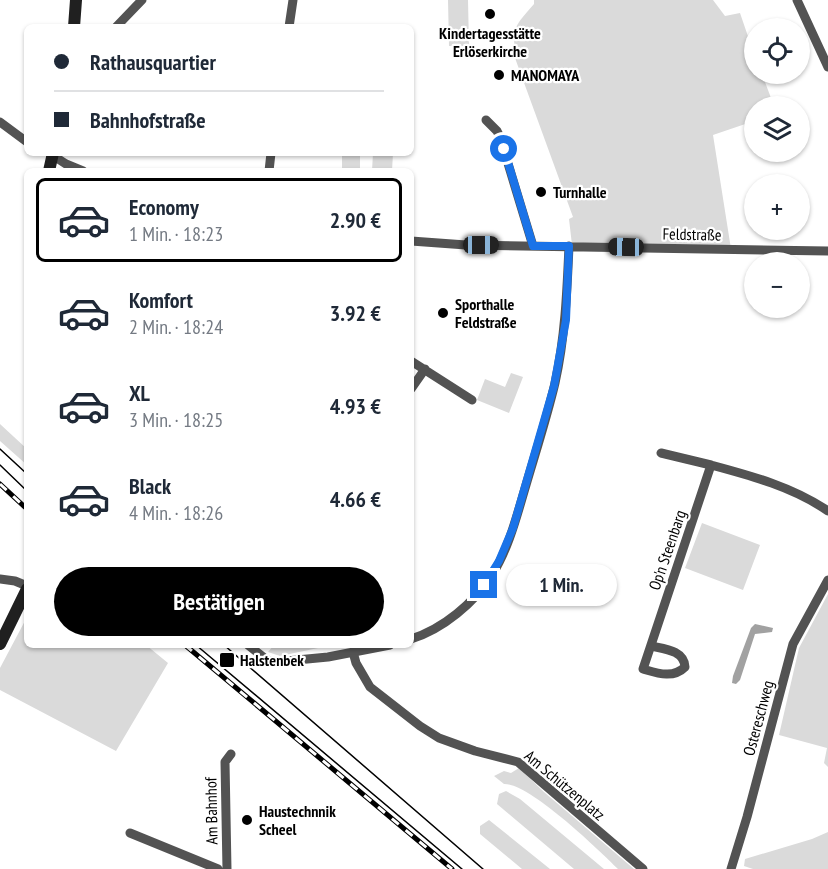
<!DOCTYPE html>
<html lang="de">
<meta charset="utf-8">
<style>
body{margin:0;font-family:"PT Sans Narrow",sans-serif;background:#f6f6f7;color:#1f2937;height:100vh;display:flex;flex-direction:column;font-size:22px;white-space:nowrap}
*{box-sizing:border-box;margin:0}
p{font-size:20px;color:#747a83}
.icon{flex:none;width:33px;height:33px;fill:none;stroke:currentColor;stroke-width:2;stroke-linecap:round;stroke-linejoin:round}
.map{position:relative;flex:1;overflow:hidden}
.drawer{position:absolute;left:24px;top:168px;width:390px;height:480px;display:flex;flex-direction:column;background:#fff;border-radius:9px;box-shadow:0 2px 4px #0004}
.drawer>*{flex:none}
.guide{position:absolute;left:24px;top:24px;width:390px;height:132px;border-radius:9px;box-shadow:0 2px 4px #0004;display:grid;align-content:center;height:132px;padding:0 30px;background:#fff}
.buttons{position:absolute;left:744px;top:18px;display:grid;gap:12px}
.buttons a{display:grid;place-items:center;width:66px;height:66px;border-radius:50%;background:#fff;box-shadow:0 2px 4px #0004;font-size:30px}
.end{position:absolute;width:27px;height:27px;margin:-14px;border:8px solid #1a73e8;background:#fff;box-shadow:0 0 0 3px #fff}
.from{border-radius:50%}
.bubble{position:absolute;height:42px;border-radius:21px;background:#fff;box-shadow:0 2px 4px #0004;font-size:20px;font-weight:800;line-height:42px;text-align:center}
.car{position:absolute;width:18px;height:36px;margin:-18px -9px;border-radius:8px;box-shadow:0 0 4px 2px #0007;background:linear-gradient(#222 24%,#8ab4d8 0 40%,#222 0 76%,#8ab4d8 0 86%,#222 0)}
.guide b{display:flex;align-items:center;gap:21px;height:57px;font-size:22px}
.guide b+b{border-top:2px solid #e0e1e3}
.guide i{width:15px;height:15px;background:#1f2937}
ul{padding:10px 0 0;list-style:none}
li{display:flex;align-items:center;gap:18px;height:84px;margin:0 12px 9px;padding:0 18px;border:3px solid transparent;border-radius:9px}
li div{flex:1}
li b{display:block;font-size:22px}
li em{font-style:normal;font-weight:800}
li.on{border-color:#000}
li>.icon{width:54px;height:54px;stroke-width:1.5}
.action{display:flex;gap:12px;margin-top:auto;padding:12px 30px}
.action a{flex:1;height:69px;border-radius:36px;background:#000;color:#fff;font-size:24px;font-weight:800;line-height:69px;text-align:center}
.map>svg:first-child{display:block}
.green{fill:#dadada}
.water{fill:#a1a1a1}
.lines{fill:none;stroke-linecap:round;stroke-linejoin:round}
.street{stroke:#535353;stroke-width:9}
.secondary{stroke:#202020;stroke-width:12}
.tram{stroke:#000;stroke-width:1.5}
.rail-casing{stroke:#000;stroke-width:5}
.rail{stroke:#fff;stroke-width:3;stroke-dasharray:9;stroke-linecap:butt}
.route{stroke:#1a73e8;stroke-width:8}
.poi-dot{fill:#000;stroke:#fff;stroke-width:2}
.labels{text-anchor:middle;stroke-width:4.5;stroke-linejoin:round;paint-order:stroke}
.poi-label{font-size:16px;font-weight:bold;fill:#000;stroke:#fff;text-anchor:start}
.street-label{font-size:16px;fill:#000;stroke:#fff}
</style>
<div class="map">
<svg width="828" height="869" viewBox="0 0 828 869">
<rect width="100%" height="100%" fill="#fff"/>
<path class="green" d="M 448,0 L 468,0 L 469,46 L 449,46 Z
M 534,0 L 713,0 L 725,16 L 740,13 L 754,54 L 754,74 L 762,74 L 774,106 L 754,106 L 754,121 L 713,135 L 731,249 L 572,245 L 569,219 L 573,217 L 515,58 C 513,27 513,28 534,4 Z
M 342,153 L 360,153 L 360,171 L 347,171 L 347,168 L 342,168 Z
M 373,153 L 393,153 L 392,171 L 372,171 Z
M 511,373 L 523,377 L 509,413 L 477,400 L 485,379 L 505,387 Z
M 0,424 L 27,449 L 27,465 L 0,441 Z
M 702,523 L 760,545 L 743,590 L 685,568 Z
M 828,594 L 828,767 L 824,763 L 827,748 L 779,735 L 799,648 Z
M 27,617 L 27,645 L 146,645 L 168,663 L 116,751 L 0,690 L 0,668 Z
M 274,645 L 323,645 L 323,647 L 280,656 L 268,652 Z
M 519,768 L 544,792 L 634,869 L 618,869 C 598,849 529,783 504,784 L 494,776 L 504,771 L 511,773 Z
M 506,791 L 520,799 L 604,869 L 574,869 L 497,804 L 499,794 Z
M 489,820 L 550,869 L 522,869 L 480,834 L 480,826 Z
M 828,832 L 828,869 L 753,869 L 744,866 L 745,859 L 812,839 Z"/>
<path class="water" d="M 755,624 L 773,628 L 772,632 L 755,634 L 740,680 L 736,684 L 732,683 L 733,676 L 751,628 Z"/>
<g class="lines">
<path class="street" d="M 797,0 L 828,67
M 116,27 L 142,0
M 289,27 L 293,0
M 486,120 L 497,131 L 500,137 L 533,246
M 0,122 L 27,142
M 49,153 L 66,164 L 83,171
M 269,171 L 271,153
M 411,241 L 466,245 L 828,251
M 411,361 L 472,400
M 411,389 L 425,369
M 661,453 L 711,465
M 0,579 L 15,581 L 27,586
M 411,639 C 443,629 474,603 492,575 C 509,548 517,515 526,485 C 536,451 547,417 555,383 C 565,338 567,292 569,246
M 248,645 L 267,660 L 276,662 L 328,657 L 390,645
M 651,646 C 664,649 684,650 685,667 C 673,679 657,673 643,669 C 665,601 688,533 711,465 C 752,476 793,487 828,511
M 353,652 L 356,663 L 370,687 L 420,726 L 439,738 L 475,751 L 518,762 L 643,869
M 130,833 L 218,869
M 227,869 L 225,762 L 231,754
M 731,869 L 747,817 L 793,644 L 828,580"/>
<path class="secondary" d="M 74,27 L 76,0
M 49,171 L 53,153
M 0,644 L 27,589"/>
<path class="tram" d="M 0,449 L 27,474
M 0,465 L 27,491
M 196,645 L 462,869
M 224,645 L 483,869"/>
<g class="rail-casing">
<path id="rail" d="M 0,484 L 27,509
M 185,645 L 452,869"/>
</g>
<use href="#rail" class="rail"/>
</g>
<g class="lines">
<path class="route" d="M 484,585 L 499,561 L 513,528 L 554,386 L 566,320 L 569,246 L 533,246 L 504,149"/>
</g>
<g class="poi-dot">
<circle cx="490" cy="14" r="6"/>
<circle cx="499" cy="75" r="6"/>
<circle cx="541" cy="192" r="6"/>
<circle cx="443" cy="313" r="6"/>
<rect x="219" y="652" width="16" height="16" rx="3"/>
<circle cx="247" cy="820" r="6"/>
</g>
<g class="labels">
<g class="poi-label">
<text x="490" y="39" text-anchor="middle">Kindertagesstätte<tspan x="490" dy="18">Erlöserkirche</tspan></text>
<text x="511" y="81">MANOMAYA</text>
<text x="553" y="198">Turnhalle</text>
<text x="455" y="310">Sporthalle<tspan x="455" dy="18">Feldstraße</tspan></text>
<text x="240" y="666">Halstenbek</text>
<text x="259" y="817">Haustechnnik<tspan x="259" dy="18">Scheel</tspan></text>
</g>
<g class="street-label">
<text transform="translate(692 234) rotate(1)" y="6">Feldstraße</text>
<text transform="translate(667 550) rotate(-71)" y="6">Op'n Steenbarg</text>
<text transform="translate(758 718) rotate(-75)" y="6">Ostereschweg</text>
<text transform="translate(565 785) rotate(40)" y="6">Am Schützenplatz</text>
<text transform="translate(211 811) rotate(-91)" y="6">Am Bahnhof</text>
</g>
</g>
</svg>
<div class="buttons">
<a><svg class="icon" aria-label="locate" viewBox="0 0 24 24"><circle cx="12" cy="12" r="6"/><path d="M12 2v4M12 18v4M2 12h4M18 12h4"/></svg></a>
<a><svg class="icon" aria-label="layers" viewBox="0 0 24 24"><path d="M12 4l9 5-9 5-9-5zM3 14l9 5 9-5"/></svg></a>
<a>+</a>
<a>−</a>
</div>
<i class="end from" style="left:504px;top:149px"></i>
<i class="end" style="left:484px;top:585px"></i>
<div class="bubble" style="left:506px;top:564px;width:111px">1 Min.</div>
<i class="car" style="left:481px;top:245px;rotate:90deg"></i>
<i class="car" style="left:626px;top:247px;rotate:271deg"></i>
<div class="guide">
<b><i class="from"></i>Rathausquartier</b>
<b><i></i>Bahnhofstraße</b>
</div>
<section class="drawer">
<ul>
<li class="on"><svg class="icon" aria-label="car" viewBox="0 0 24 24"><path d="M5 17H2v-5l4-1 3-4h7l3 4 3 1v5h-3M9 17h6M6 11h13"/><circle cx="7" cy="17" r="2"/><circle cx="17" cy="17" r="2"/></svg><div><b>Economy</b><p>1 Min. · 18:23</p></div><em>2.90 €</em></li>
<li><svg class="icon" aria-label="car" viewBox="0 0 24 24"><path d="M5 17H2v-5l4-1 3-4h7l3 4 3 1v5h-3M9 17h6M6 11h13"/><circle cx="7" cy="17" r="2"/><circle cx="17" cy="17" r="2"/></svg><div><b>Komfort</b><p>2 Min. · 18:24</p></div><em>3.92 €</em></li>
<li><svg class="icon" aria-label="car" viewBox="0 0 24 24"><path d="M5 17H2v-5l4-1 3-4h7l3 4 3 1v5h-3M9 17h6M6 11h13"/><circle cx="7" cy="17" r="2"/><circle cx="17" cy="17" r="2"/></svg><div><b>XL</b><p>3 Min. · 18:25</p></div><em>4.93 €</em></li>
<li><svg class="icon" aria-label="car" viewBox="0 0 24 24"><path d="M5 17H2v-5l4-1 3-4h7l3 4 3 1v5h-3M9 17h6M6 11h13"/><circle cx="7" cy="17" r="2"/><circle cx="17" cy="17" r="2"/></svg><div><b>Black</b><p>4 Min. · 18:26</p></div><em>4.66 €</em></li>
</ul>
<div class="action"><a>Bestätigen</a></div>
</section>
</div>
